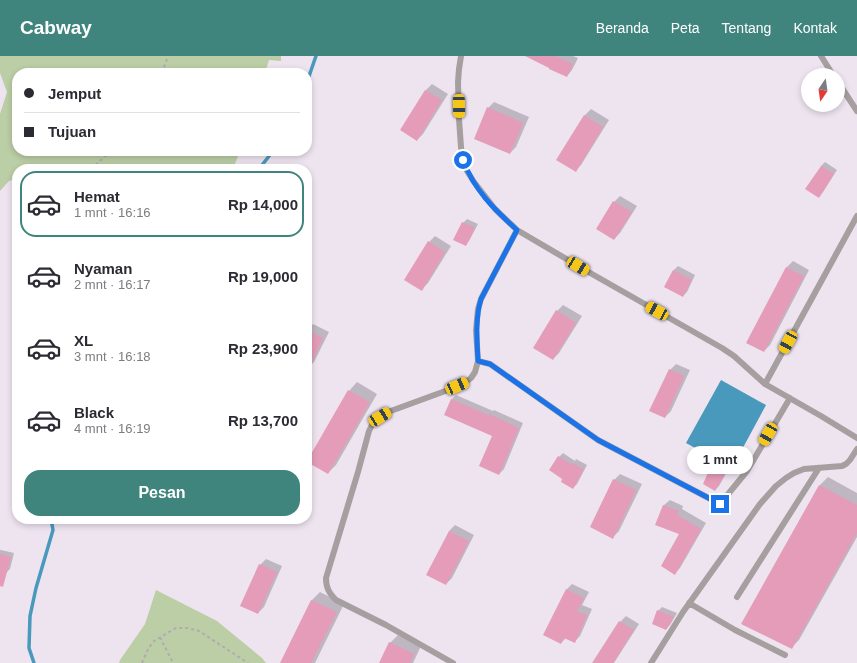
<!DOCTYPE html>
<html lang="id">
<meta charset="utf-8">
<style>
body{margin:0;font-family:Helvetica,sans-serif;background:#f2f2f3;color:#2b2b33;height:100vh;display:flex;flex-direction:column;font-size:15px;white-space:nowrap}
*{box-sizing:border-box;margin:0}
p{font-size:13px;color:#7c7c81}
.icon{flex:none;width:22px;height:22px;fill:none;stroke:currentColor;stroke-width:2;stroke-linecap:round;stroke-linejoin:round}
.map{position:relative;flex:1;overflow:hidden}
.panel{position:absolute;left:12px;top:108px;width:300px;height:360px;display:flex;flex-direction:column;background:#fff;border-radius:16px;box-shadow:0 2px 6px #0003}
.panel>*{flex:none}
.guide{position:absolute;left:12px;top:12px;width:300px;height:88px;border-radius:16px;box-shadow:0 2px 6px #0003;display:grid;align-content:center;height:88px;padding:0 12px;background:#fff}
.needle{width:26px;rotate:193deg}
.fabs{position:absolute;left:801px;top:12px;display:grid;gap:8px}
.fabs a{display:grid;place-items:center;width:44px;height:44px;border-radius:50%;background:#fff;box-shadow:0 2px 6px #0003;font-size:20px}
.end{position:absolute;width:18px;height:18px;margin:-9px;border:5px solid #1a73e8;background:#fff;box-shadow:0 0 0 2px #fff}
.from{border-radius:50%}
.bubble{position:absolute;height:28px;border-radius:14px;background:#fff;box-shadow:0 2px 6px #0003;font-size:13px;font-weight:600;line-height:28px;text-align:center}
.car{position:absolute;width:12px;height:24px;margin:-12px -6px;border-radius:5px;box-shadow:0 0 3px 1px #0007;background:linear-gradient(#f5c518 24%,#345 0 40%,#f5c518 0 76%,#345 0 86%,#f5c518 0)}
.guide b{display:flex;align-items:center;gap:14px;height:38px;font-size:15px}
.guide b+b{border-top:1px solid #e1e1e2}
.guide i{width:10px;height:10px;background:#2b2b33}
ul{padding:7px 0 0;list-style:none}
li{display:flex;align-items:center;gap:12px;height:66px;margin:0 8px 6px;padding:0 4px;border:2px solid transparent;border-radius:16px}
li div{flex:1}
li b{display:block;font-size:15px}
li em{font-style:normal;font-weight:600}
li.selected{border-color:#3f857d}
li>.icon{width:36px;height:36px;stroke-width:1.5}
.action{display:flex;gap:8px;margin-top:auto;padding:8px 12px}
.action a{flex:1;height:46px;border-radius:16px;background:#3f857d;color:#fff;font-size:16px;font-weight:600;line-height:46px;text-align:center}
header{display:flex;align-items:center;gap:24px;box-sizing:border-box;height:56px;padding:0 20px;background:#3f857d;color:#fff}
header strong{font-size:19px}
nav{display:flex;gap:22px;margin-inline-start:auto;font-size:14px}
.map>svg:first-child{display:block}
.green{fill:#bbcea5}
.water{fill:#4999bc}
.shadow{fill:#0003}
.lines{fill:none;stroke-linecap:round;stroke-linejoin:round}
.stream{stroke:#4999bc;stroke-width:3.5}
.building{fill:#e59cb9}
.path{stroke:#b2aab3;stroke-width:2;stroke-dasharray:3 3;stroke-linecap:butt}
.service{stroke:#a69fa0;stroke-width:6}
.route{stroke:#1a73e8;stroke-width:5}
</style>
<header>
<strong>Cabway</strong>
<nav><a>Beranda</a><a>Peta</a><a>Tentang</a><a>Kontak</a></nav>
</header>
<div class="map">
<svg width="857" height="607" viewBox="0 0 857 607">
<rect width="100%" height="100%" fill="#eee4f0"/>
<path class="green" d="M 0,0 L 281,0 L 281,5 L 269,4 L 265,17 L 17,17 L 17,95 L 240,95 L 233,113 L 17,113 L 17,123 L 9,125 L 0,135 L 0,58 L 7,36 L 0,17 Z
M 156,534 L 217,565 L 262,602 L 266,607 L 119,607 L 120,604 L 145,568 Z"/>
<path class="water" d="M 721,324 L 766,349 L 732,412 L 686,387 Z"/>
<path class="shadow" d="M 528,0 L 573,0 L 578,2 L 572,14 L 567,20 Z
M 432,28 L 448,38 L 423,78 L 417,84 L 401,74 L 426,34 Z
M 494,46 L 529,61 L 516,91 L 510,97 L 488,52 Z
M 591,53 L 609,64 L 581,109 L 575,115 L 585,59 Z
M 825,106 L 837,114 L 823,136 L 819,140 L 821,110 Z
M 620,140 L 637,150 L 620,177 L 614,183 L 598,173 L 614,146 Z
M 467,163 L 478,168 L 469,185 L 465,189 L 463,167 Z
M 435,180 L 451,190 L 428,227 L 422,233 L 429,186 Z
M 793,205 L 809,214 L 770,289 L 764,295 L 747,287 L 787,211 Z
M 678,210 L 695,219 L 687,236 L 683,240 L 665,231 L 674,214 Z
M 563,249 L 582,260 L 559,297 L 553,303 L 557,255 Z
M 313,268 L 329,276 L 314,306 L 308,312 L 307,312 L 307,275 Z
M 676,308 L 690,314 L 671,355 L 665,361 L 670,314 Z
M 357,326 L 377,338 L 336,409 L 328,417 L 308,406 L 349,335 Z
M 456,339 L 493,355 L 494,354 L 523,367 L 504,413 L 499,418 L 494,379 L 451,344 Z
M 563,397 L 575,405 L 576,403 L 587,409 L 577,428 L 573,432 L 564,423 L 559,401 Z
M 716,407 L 728,414 L 719,430 L 715,434 L 704,427 L 712,411 Z
M 620,418 L 642,428 L 619,475 L 613,481 L 614,424 Z
M 828,421 L 857,437 L 857,481 L 799,584 L 791,592 L 743,567 L 820,429 Z
M 670,444 L 683,450 L 682,453 L 706,467 L 680,512 L 675,517 L 680,478 L 656,468 L 664,449 Z
M 455,469 L 474,479 L 452,522 L 446,528 L 449,475 Z
M 0,494 L 1,494 L 14,497 L 10,513 L 6,517 L 0,515 Z
M 266,503 L 282,510 L 264,551 L 258,557 L 260,509 Z
M 572,528 L 589,536 L 582,549 L 592,553 L 580,580 L 575,585 L 566,582 L 561,587 L 567,533 Z
M 320,536 L 344,548 L 315,607 L 281,607 L 312,544 Z
M 662,551 L 677,557 L 670,569 L 666,573 L 658,555 Z
M 626,560 L 639,568 L 614,607 L 594,607 L 620,566 Z
M 398,579 L 421,590 L 413,607 L 380,607 L 390,587 Z"/>
<g class="lines">
<path class="stream" d="M 307,26 L 316,0
M 259,113 L 273,95
M 34,607 L 29,592 L 30,560 L 36,532 L 53,474 L 51,463"/>
</g>
<path class="building" d="M 525,0 L 556,0 L 573,8 L 567,21 L 549,13 L 549,12 Z
M 425,34 L 442,44 L 417,85 L 400,74 Z
M 487,51 L 523,67 L 510,98 L 474,83 Z
M 584,59 L 603,71 L 576,116 L 556,104 Z
M 821,110 L 834,118 L 819,142 L 805,133 Z
M 613,145 L 632,156 L 614,184 L 596,173 Z
M 462,166 L 475,172 L 466,190 L 453,184 Z
M 428,185 L 445,196 L 422,235 L 404,224 Z
M 786,211 L 804,220 L 764,296 L 746,287 Z
M 673,214 L 692,224 L 683,241 L 664,231 Z
M 556,254 L 576,267 L 553,304 L 533,292 Z
M 307,274 L 323,282 L 307,316 Z
M 669,313 L 684,320 L 665,362 L 649,355 Z
M 348,334 L 370,346 L 328,418 L 307,406 L 307,405 Z
M 451,343 L 488,359 L 489,358 L 519,372 L 499,419 L 479,410 L 492,380 L 444,359 Z
M 558,400 L 571,408 L 571,407 L 584,413 L 573,433 L 561,426 L 562,423 L 549,414 Z
M 711,410 L 725,418 L 715,435 L 703,428 Z
M 613,423 L 636,434 L 613,483 L 590,471 Z
M 819,429 L 857,449 L 857,477 L 792,593 L 741,568 Z
M 663,449 L 679,455 L 677,459 L 701,473 L 675,519 L 661,510 L 679,478 L 655,469 Z
M 449,475 L 469,485 L 446,529 L 426,519 Z
M 0,498 L 11,501 L 3,531 L 0,530 Z
M 259,508 L 277,516 L 258,558 L 240,550 Z
M 566,533 L 584,542 L 577,555 L 587,559 L 575,587 L 564,582 L 561,588 L 543,579 Z
M 311,544 L 337,556 L 311,607 L 280,607 Z
M 657,554 L 674,561 L 666,574 L 652,568 Z
M 619,565 L 634,574 L 613,607 L 592,607 Z
M 389,586 L 414,598 L 410,607 L 379,607 Z"/>
<g class="lines">
<path class="path" d="M 162,17 L 168,0
M 91,113 L 111,95
M 160,581 L 173,607
M 142,607 L 148,593 L 154,585 L 176,572 L 187,572 L 199,575 L 248,607"/>
<path class="service" d="M 461,0 L 459,13 L 458,26 L 459,63 L 461,91 L 463,104 L 467,115 L 474,126 L 495,153 L 517,174 L 592,218 L 722,292 L 734,300 L 765,328 L 821,360 L 857,382
M 821,0 L 833,19
M 838,26 L 857,55
M 478,305 L 490,308 L 598,384 L 720,448 L 747,415 L 790,342
M 765,328 L 857,160
M 737,541 L 819,412
M 689,547 L 735,574 L 785,599
M 453,607 L 386,569 L 336,544 C 329,537 326,532 326,522 L 358,416 L 369,375 L 373,367 L 380,361 L 388,356 L 448,334 L 466,326 L 471,322 L 475,316 L 478,305 L 476,274 L 478,253 L 481,243 L 517,174
M 651,607 L 683,556 L 760,448 L 776,430 L 786,422 L 794,417 L 804,413 L 842,410 L 846,408 L 850,404 L 857,393"/>
</g>
<g class="lines">
<path class="route" d="M 463,104 C 474,134 494,153 517,174 L 481,243 C 475,263 477,284 478,305 L 490,308 L 598,384 L 720,448"/>
</g>
</svg>
<div class="fabs">
<a><svg class="needle" viewBox="-14 -14 28 28"><path d="M0-13l5 13h-10z" fill="#e53935"/><path d="M0 13l5-13h-10z" fill="#7c7c81"/></svg></a>
</div>
<i class="end from" style="left:463px;top:104px"></i>
<i class="end" style="left:720px;top:448px"></i>
<div class="bubble" style="left:687px;top:390px;width:66px">1 mnt</div>
<i class="car" style="left:459px;top:50px;rotate:179deg"></i>
<i class="car" style="left:578px;top:210px;rotate:121deg"></i>
<i class="car" style="left:657px;top:255px;rotate:299deg"></i>
<i class="car" style="left:788px;top:286px;rotate:209deg"></i>
<i class="car" style="left:457px;top:330px;rotate:67deg"></i>
<i class="car" style="left:380px;top:361px;rotate:58deg"></i>
<i class="car" style="left:768px;top:378px;rotate:210deg"></i>
<div class="guide">
<b><i class="from"></i>Jemput</b>
<b><i></i>Tujuan</b>
</div>
<section class="panel">
<ul>
<li class="selected"><svg class="icon" aria-label="car" viewBox="0 0 24 24"><path d="M5 17H2v-5l4-1 3-4h7l3 4 3 1v5h-3M9 17h6M6 11h13"/><circle cx="7" cy="17" r="2"/><circle cx="17" cy="17" r="2"/></svg><div><b>Hemat</b><p>1 mnt · 16:16</p></div><em>Rp 14,000</em></li>
<li><svg class="icon" aria-label="car" viewBox="0 0 24 24"><path d="M5 17H2v-5l4-1 3-4h7l3 4 3 1v5h-3M9 17h6M6 11h13"/><circle cx="7" cy="17" r="2"/><circle cx="17" cy="17" r="2"/></svg><div><b>Nyaman</b><p>2 mnt · 16:17</p></div><em>Rp 19,000</em></li>
<li><svg class="icon" aria-label="car" viewBox="0 0 24 24"><path d="M5 17H2v-5l4-1 3-4h7l3 4 3 1v5h-3M9 17h6M6 11h13"/><circle cx="7" cy="17" r="2"/><circle cx="17" cy="17" r="2"/></svg><div><b>XL</b><p>3 mnt · 16:18</p></div><em>Rp 23,900</em></li>
<li><svg class="icon" aria-label="car" viewBox="0 0 24 24"><path d="M5 17H2v-5l4-1 3-4h7l3 4 3 1v5h-3M9 17h6M6 11h13"/><circle cx="7" cy="17" r="2"/><circle cx="17" cy="17" r="2"/></svg><div><b>Black</b><p>4 mnt · 16:19</p></div><em>Rp 13,700</em></li>
</ul>
<div class="action"><a>Pesan</a></div>
</section>
</div>
